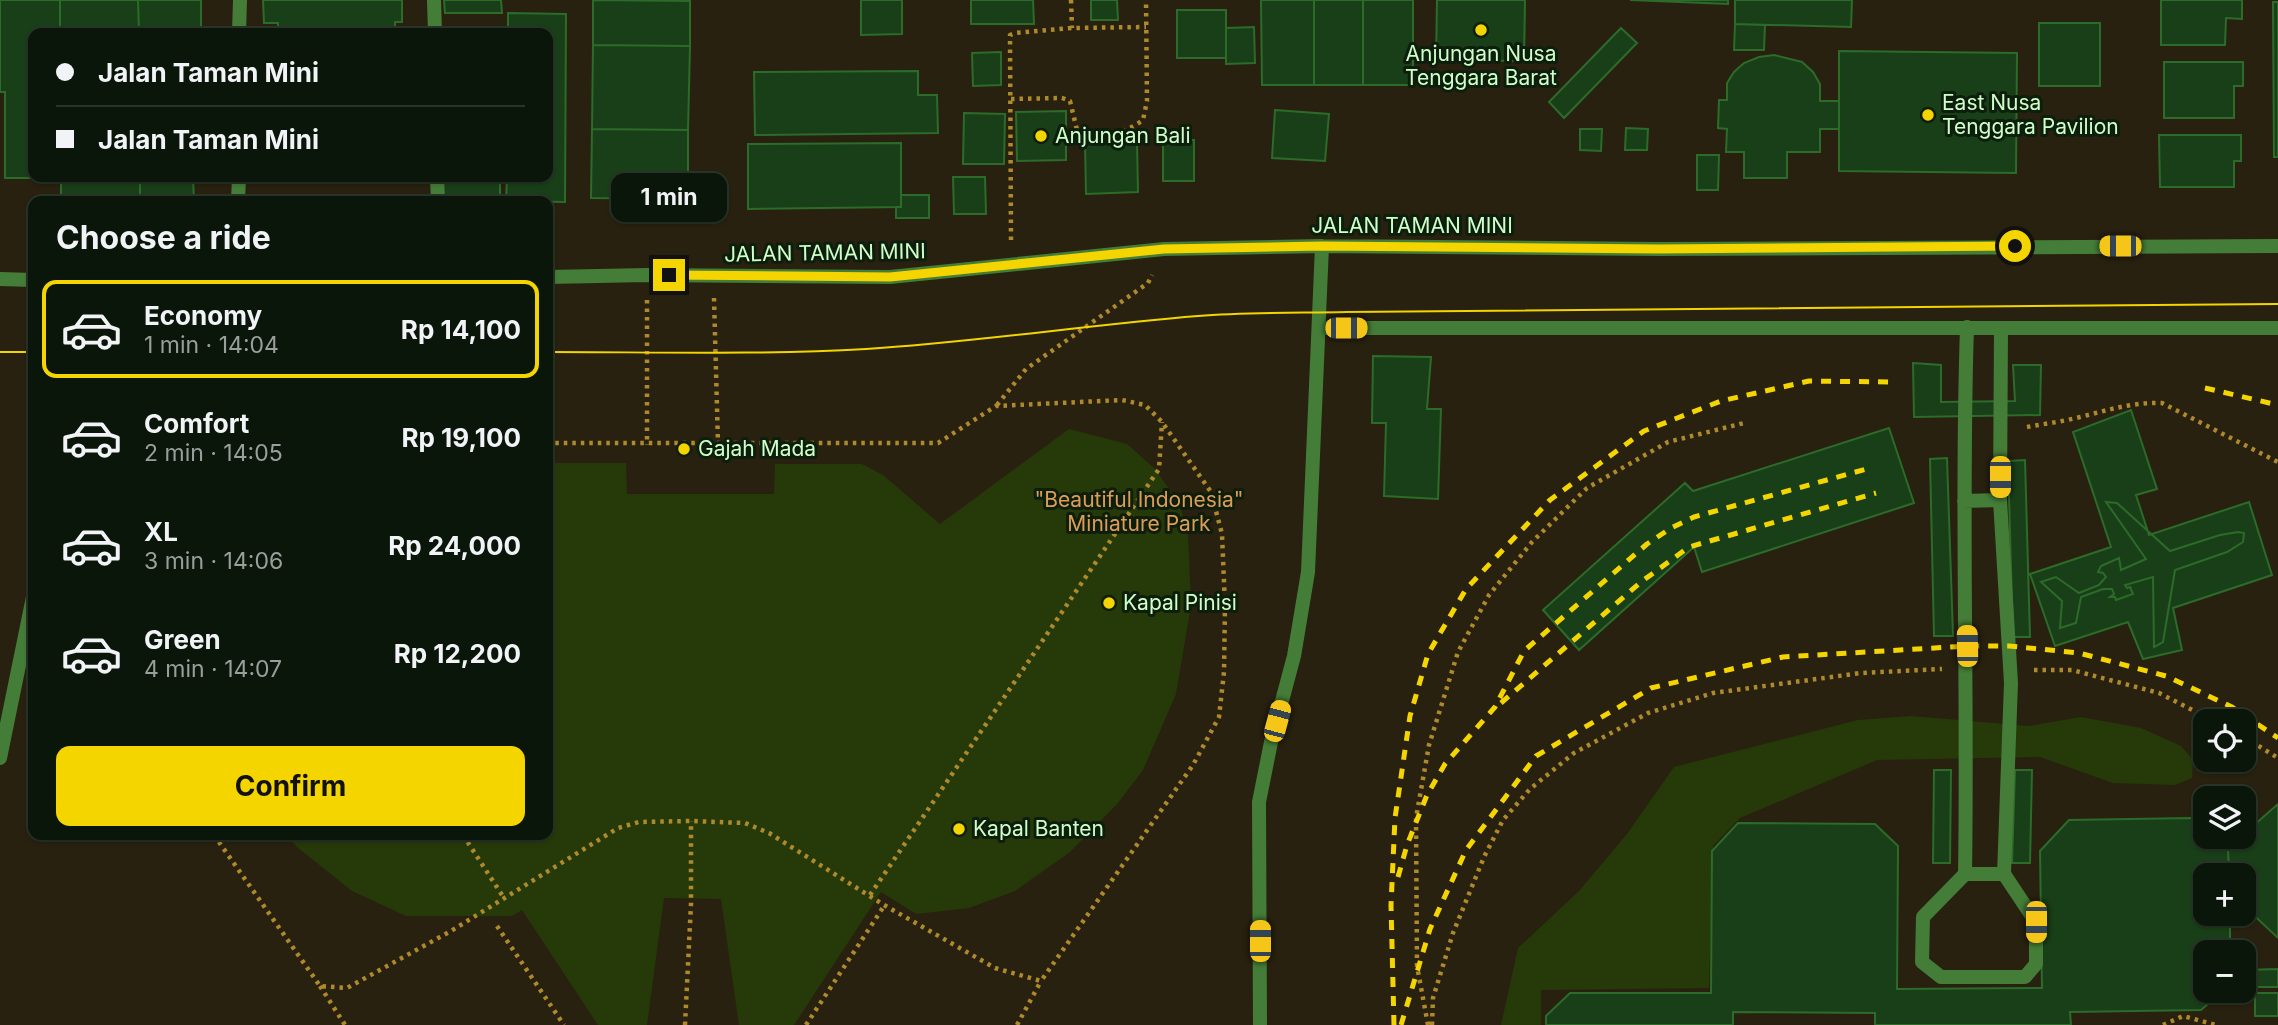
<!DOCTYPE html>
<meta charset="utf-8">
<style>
body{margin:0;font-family:Inter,sans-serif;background:#131f12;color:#f1f3f6;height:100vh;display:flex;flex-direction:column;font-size:26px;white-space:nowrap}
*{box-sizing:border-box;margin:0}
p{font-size:23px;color:#999f9c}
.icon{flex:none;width:38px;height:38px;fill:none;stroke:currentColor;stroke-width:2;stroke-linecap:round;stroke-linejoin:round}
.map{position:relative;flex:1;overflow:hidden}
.side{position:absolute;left:28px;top:196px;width:525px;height:644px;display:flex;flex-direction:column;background:#0a1609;border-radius:14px;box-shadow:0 2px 5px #0004,0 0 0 2px #2a352a}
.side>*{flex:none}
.guide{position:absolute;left:28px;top:28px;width:525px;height:154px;border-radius:14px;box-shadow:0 2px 5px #0004,0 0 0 2px #2a352a;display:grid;align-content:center;height:154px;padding:0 28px;background:#0a1609}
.controls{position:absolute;left:2193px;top:709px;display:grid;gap:14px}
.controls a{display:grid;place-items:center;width:63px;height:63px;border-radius:14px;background:#0a1609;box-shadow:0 2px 5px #0004,0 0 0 2px #2a352a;font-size:35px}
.end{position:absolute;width:32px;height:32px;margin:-16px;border:9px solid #f4d500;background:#111;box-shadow:0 0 0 4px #111}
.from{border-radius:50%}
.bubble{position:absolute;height:49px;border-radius:14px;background:#0a1609;box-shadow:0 2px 5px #0004,0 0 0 2px #2a352a;font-size:23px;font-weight:700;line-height:49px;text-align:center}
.car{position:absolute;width:21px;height:42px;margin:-21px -10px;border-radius:9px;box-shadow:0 0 5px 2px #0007;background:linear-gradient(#f5c518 24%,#345 0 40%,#f5c518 0 76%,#345 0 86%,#f5c518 0)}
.guide b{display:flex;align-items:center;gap:24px;height:66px;font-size:26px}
.guide b+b{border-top:2px solid #2a352a}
.guide i{width:18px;height:18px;background:#f1f3f6}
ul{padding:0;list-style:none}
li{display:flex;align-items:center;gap:21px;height:98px;margin:0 14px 10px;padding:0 14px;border:4px solid transparent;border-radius:14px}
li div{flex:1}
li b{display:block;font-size:26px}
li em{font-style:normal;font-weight:700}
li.on{border-color:#f4d500}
li>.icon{width:63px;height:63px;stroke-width:1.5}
h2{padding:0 28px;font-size:32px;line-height:84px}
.button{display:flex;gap:14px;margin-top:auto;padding:14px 28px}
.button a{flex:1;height:80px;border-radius:14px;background:#f4d500;color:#111;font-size:28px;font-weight:700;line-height:80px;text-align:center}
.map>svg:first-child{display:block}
.green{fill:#28210f;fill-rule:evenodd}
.water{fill:#263a09}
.building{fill:#193f18;stroke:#2c6b2a;stroke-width:2}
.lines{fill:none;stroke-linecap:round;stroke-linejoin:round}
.path{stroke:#af8a2d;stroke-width:4.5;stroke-dasharray:3.5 5;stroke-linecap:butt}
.lane{stroke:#447d37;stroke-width:14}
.tram{stroke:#f4d500;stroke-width:2}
.rail{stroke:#f4d500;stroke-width:5;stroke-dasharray:10 9;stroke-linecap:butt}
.route{stroke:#f4d500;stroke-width:9}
.poi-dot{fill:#f4d500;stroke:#0d1e0c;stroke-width:2.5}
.labels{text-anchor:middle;stroke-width:6;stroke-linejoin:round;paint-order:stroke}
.poi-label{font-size:21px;fill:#cfffc9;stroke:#0d1e0c;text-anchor:start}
.street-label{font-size:21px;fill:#cfffc9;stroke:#0d1e0c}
.park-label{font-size:21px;fill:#de9d56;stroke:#0d1e0c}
</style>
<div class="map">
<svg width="2278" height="1025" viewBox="0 0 2278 1025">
<rect width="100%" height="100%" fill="#0d1e0c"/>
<path class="green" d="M 0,0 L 2278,0 L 2278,1025 L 0,1025 ZM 33,33 L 548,33 L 548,177 L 33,177 ZM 33,201 L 548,201 L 548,835 L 33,835 ZM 2205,721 L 2244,721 L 2244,760 L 2205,760 ZM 2205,798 L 2244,798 L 2244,836 L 2205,836 ZM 2205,875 L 2244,875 L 2244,914 L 2205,914 ZM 2205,952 L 2244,952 L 2244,990 L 2205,990 Z"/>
<path class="water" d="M 1069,429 L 1127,444 L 1155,469 L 1179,503 L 1188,534 L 1191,605 L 1176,694 L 1143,770 L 1118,803 L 1070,852 L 1015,891 L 969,908 L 916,914 L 881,892 L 794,1025 L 739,1025 L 721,899 L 664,898 L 647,1025 L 598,1025 L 522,910 L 512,916 L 406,916 L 352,891 L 297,847 L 286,835 L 548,835 L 548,463 L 626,463 L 627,494 L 774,494 L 775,464 L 862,464 L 883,475 L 940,524 Z
M 1911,716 L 2029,726 L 2081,717 L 2141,728 L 2181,746 L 2193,760 L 2192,778 L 2175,785 L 2113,783 L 2040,757 L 1877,760 L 1740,818 L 1713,846 L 1709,988 L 1541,990 L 1541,1025 L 1501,1025 L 1518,948 L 1579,891 L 1627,834 L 1674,767 L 1858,720 Z"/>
<path class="building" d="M 0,0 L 60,0 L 60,33 L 33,33 L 33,177 L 61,178 L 5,178 L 5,92 L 0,92 Z
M 60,0 L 138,0 L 139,33 L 60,33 Z
M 138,0 L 201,0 L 201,33 L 139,33 Z
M 263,0 L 402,0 L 402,22 L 395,22 L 395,33 L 278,33 L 278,23 L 264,23 Z
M 444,0 L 501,0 L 502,13 L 445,13 Z
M 593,0 L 690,1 L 690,46 L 593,45 Z
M 861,0 L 902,0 L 902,34 L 861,35 Z
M 971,0 L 1033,0 L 1034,24 L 971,24 Z
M 1091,0 L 1117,0 L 1118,20 L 1091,20 Z
M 1261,0 L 1314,0 L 1314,85 L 1262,85 Z
M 1314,0 L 1363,0 L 1363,85 L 1314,85 Z
M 1363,0 L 1413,0 L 1413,85 L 1363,85 Z
M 1437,0 L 1525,0 L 1524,61 L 1436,60 Z
M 1630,0 L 1728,0 L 1728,4 Z
M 1735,0 L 1852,0 L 1851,27 L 1735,24 Z
M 2161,0 L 2242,0 L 2242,19 L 2226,18 L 2225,45 L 2161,45 Z
M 2273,2 L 2278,2 L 2278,157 L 2274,157 Z
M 1177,10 L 1226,10 L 1226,58 L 1177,58 Z
M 508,13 L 566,14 L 565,202 L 506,201 L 507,177 L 548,177 L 548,33 L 508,33 Z
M 2039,23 L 2100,23 L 2100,86 L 2039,86 Z
M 1735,24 L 1765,25 L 1764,50 L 1734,50 Z
M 1254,27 L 1255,63 L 1226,64 L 1226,28 Z
M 1621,28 L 1637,43 L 1564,118 L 1549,102 Z
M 593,45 L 690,46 L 688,130 L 592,129 Z
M 1839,51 L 2017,53 L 2016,173 L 1839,171 Z
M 1001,52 L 1001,85 L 973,86 L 972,53 Z
M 1774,55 L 1802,62 L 1813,72 L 1820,84 L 1820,101 L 1839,101 L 1839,129 L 1820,129 L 1820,152 L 1787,152 L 1787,178 L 1744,178 L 1744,152 L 1726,152 L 1727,129 L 1718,128 L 1719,100 L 1727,100 L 1727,83 L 1734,72 L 1744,63 L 1759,57 Z
M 2164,62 L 2243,62 L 2243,86 L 2234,86 L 2234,118 L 2164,118 Z
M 918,71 L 918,95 L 937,95 L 938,133 L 755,135 L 754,72 Z
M 1275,110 L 1329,114 L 1325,161 L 1272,158 Z
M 1066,111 L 1066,160 L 1017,161 L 1016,112 Z
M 964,113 L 1005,114 L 1004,164 L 963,164 Z
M 1626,128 L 1648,129 L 1647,150 L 1625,150 Z
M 592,129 L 688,130 L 688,199 L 591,198 Z
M 1580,129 L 1602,129 L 1601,151 L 1580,150 Z
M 2159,135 L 2241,135 L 2241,161 L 2234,161 L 2234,187 L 2160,187 Z
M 1163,140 L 1194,140 L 1194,181 L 1163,181 Z
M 1137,141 L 1138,192 L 1086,194 L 1085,143 Z
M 901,143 L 901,207 L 748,209 L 748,144 Z
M 1697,155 L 1719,155 L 1718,190 L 1697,190 Z
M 61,177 L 140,177 L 140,201 L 61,201 Z
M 140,177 L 193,177 L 194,201 L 140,201 Z
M 442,177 L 500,177 L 500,201 L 442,201 Z
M 953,177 L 985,177 L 986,214 L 954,214 Z
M 901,195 L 929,195 L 929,218 L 896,218 L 896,207 L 901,207 Z
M 1373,356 L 1431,357 L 1427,409 L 1441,409 L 1438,499 L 1384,496 L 1386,423 L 1372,423 Z
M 1913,363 L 1941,365 L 1941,402 L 2015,401 L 2013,365 L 2041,365 L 2040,415 L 1914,417 Z
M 2131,410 L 2157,489 L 2136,495 L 2149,535 L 2249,502 L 2272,575 L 2173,608 L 2182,650 L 2143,659 L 2128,622 L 2055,646 L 2030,574 L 2111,547 L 2073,432 Z
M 1889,428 L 1914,503 L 1702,572 L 1694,547 L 1579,650 L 1543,610 L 1685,483 L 1693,491 Z
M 1947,458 L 1953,636 L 1934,636 L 1930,459 Z
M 2025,460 L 2030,637 L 2013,637 L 2008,461 Z
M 2106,502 L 2117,503 L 2170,551 L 2220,535 L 2238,532 L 2244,533 L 2243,542 L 2227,552 L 2175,570 L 2163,642 L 2154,647 L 2153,577 L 2125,585 L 2127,588 L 2130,587 L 2133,594 L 2116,600 L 2115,597 L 2110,597 L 2114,594 L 2112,589 L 2103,589 L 2081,597 L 2076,623 L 2060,628 L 2062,601 L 2041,582 L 2056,577 L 2079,593 L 2099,585 L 2106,577 L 2103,573 L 2098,572 L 2101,566 L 2119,558 L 2121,570 L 2146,559 Z
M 1934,770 L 1951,770 L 1950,863 L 1933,863 Z
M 2015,770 L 2032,770 L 2030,863 L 2012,863 Z
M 2278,804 L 2278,938 L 2244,906 L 2244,875 L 2229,875 L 2228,848 Z
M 2192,818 L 2205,829 L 2205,836 L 2214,836 L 2228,848 L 2229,875 L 2205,875 L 2205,914 L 2230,914 L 2230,952 L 2205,952 L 2205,990 L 2224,990 L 2201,1010 L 2070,1012 L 2071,1025 L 1875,1025 L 1875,1013 L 1733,1012 L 1733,1025 L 1546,1025 L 1546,1016 L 1570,993 L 1711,993 L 1712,851 L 1738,823 L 1875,824 L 1898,846 L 1897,989 L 2042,988 L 2040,851 L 2069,820 Z
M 2278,969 L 2278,987 L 2244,987 L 2244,970 Z
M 2255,993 L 2278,993 L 2278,1016 L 2255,1016 Z"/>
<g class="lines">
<path class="path" d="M 1071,0 L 1072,28
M 1011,99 L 1062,98 L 1070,101 L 1077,130 C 1097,141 1126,133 1143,120 L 1147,101 L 1146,0
M 1011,240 L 1010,35 L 1015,33 L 1072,28 L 1146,27
M 714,298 L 718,444
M 647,300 L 647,445
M 997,405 L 1026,369 L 1148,283 L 1152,275
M 2027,427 C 2043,424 2060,422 2076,418 C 2105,411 2131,402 2162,403 L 2278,462
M 2034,670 L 2072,670 L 2159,693 L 2214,721
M 2244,737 L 2278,758
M 214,835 L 320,986 L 347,988 L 451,931 L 618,828 L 639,822 L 691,821 L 745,823 L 769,833 L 884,905 L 995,968 L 1041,981 L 1193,765 L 1219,717 L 1224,672 L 1225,606 L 1222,534 L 1211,492 L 1162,422 L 1145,405 L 1122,400 L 996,406 L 938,443 L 548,443
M 463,835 L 504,898
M 870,895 L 1159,469 L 1162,422
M 497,926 L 564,1025
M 320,986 L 345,1025
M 685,1025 L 691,904 L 691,821
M 806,1025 L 884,906
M 1017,1025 L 1041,981
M 1428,1025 L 1417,966 L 1416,818 L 1429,745 L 1458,652 L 1489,595 L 1532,542 L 1587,488 L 1668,442 L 1744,423
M 1432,1025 L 1433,998 L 1453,933 L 1484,857 L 1503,820 L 1530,789 L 1574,753 L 1648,713 L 1713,693 L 1861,673 L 1942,669
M 2163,1025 L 2183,1016 L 2216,1025"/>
<path class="lane" d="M 434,0 L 435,33
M 239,33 L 240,0
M 437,177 L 438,201
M 238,201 L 239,177
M 548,277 L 647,275 L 890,277 L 1164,249 L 1322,246 L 1659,249 L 2278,246
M 0,279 L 33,280
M 1967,327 C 1961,509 1968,692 1965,874 L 1923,917 L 1922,962 L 1941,977 L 2025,977 L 2036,964 L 2036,922 L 2004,874 L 2011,683 L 2000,500 L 2001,328
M 1319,328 L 2278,328
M 1964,501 L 2000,500
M 0,758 L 33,597
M 1965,874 L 2004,874
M 1260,1025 L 1259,802 L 1271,742 L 1294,656 L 1308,572 L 1322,246"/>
<path class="tram" d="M 0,352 L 33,352
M 548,352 C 654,352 760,355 866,349 C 977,342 1087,325 1198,316 C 1247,312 1297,313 1347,312 L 2278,304"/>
<path class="rail" d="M 2205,388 L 2278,405
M 1501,703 L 1641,582 L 1689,547 L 1876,493
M 1398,877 L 1407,845 L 1427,795 L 1445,764 L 1495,707 L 1524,651 L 1647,544 L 1671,528 L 1694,517 L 1870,468
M 1394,1025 L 1391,905 L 1395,818 L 1410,716 L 1428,654 L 1466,589 L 1550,500 L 1644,431 L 1721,401 L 1809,381 L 1891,382
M 1401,1025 L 1430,929 L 1466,850 L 1536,756 L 1651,688 L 1783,657 L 1967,646 L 2009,646 L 2079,653 L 2166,676 L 2232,707 L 2278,738"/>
</g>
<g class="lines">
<path class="route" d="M 669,275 L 890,277 L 1164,249 L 1322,246 L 1659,249 L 2015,246"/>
</g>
<g class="poi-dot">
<circle cx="1481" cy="30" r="7"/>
<circle cx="1928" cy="115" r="7"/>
<circle cx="1041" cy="136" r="7"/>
<circle cx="684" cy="449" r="7"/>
<circle cx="1109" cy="603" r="7"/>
<circle cx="959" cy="829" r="7"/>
</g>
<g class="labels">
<g class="poi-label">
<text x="1481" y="61" text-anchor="middle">Anjungan Nusa<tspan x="1481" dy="24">Tenggara Barat</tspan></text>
<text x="1942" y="110">East Nusa<tspan x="1942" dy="24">Tenggara Pavilion</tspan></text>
<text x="1055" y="143">Anjungan Bali</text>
<text x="698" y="456">Gajah Mada</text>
<text x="1123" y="610">Kapal Pinisi</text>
<text x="973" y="836">Kapal Banten</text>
</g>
<g class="street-label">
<text x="1412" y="233">JALAN TAMAN MINI</text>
<text transform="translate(825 253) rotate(-1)" y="7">JALAN TAMAN MINI</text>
</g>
<g class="park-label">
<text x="1139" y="507">"Beautiful Indonesia"<tspan x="1139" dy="24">Miniature Park</tspan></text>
</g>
</g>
</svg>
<div class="controls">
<a><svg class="icon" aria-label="locate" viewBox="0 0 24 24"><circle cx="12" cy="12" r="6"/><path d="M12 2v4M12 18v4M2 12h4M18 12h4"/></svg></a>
<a><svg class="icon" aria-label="layers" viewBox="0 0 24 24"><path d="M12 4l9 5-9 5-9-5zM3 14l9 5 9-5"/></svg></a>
<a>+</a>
<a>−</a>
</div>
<i class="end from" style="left:2015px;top:246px"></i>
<i class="end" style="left:669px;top:275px"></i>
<div class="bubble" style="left:611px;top:173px;width:116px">1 min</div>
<i class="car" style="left:2120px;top:246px;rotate:270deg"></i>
<i class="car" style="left:1346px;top:328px;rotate:90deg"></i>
<i class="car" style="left:2000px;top:477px;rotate:180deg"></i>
<i class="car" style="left:1967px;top:646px;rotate:359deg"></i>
<i class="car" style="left:1277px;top:721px;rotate:15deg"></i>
<i class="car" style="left:2036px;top:922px;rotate:180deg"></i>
<i class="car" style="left:1260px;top:941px;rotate:0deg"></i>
<div class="guide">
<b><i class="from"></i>Jalan Taman Mini</b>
<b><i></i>Jalan Taman Mini</b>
</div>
<section class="side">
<h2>Choose a ride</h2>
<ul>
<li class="on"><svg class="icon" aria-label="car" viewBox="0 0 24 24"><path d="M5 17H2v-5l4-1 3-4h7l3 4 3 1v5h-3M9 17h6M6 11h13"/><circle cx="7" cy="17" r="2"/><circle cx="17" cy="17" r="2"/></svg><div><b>Economy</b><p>1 min · 14:04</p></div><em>Rp 14,100</em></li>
<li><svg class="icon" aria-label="car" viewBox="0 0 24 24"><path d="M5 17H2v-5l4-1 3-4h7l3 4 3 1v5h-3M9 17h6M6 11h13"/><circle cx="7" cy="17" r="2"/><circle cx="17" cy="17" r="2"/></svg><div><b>Comfort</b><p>2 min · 14:05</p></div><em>Rp 19,100</em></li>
<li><svg class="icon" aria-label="car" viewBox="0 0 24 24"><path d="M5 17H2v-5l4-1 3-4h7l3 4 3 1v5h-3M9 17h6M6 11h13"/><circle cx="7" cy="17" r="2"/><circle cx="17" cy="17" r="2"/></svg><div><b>XL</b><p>3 min · 14:06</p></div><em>Rp 24,000</em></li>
<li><svg class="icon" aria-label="car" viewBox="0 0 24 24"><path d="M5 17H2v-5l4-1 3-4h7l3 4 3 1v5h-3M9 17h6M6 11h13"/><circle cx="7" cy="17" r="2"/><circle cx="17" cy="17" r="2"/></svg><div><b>Green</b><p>4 min · 14:07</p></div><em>Rp 12,200</em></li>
</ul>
<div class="button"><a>Confirm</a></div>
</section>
</div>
